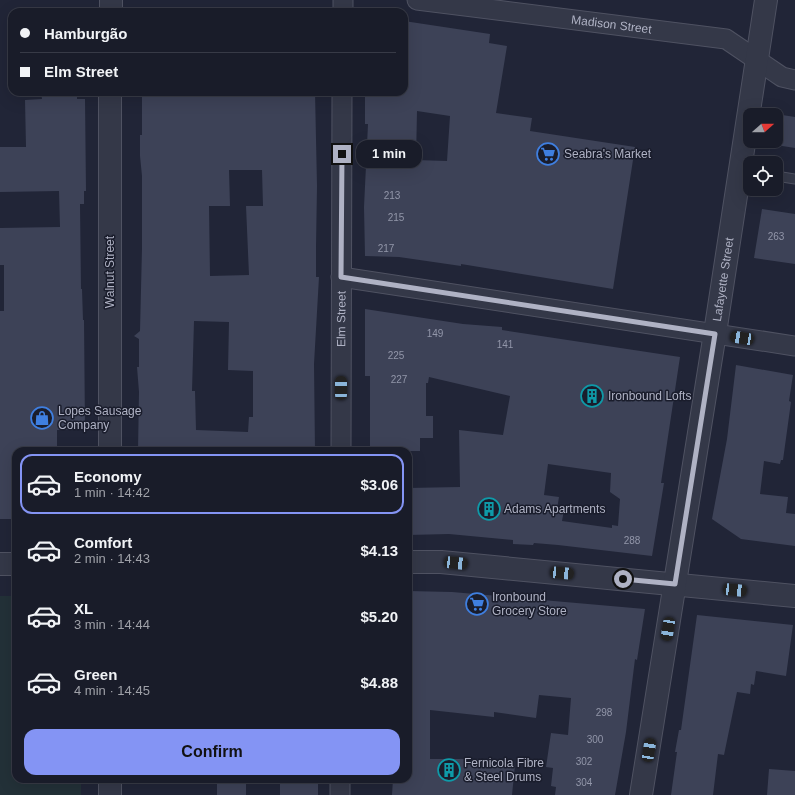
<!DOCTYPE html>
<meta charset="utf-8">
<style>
body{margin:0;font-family:Arial,sans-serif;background:#262935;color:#f1f3f6;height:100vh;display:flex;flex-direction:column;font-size:15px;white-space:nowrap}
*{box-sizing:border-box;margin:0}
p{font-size:13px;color:#9fa1a8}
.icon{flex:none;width:22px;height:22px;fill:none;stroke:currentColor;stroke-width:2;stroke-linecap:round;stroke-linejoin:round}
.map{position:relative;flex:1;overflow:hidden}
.details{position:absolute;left:12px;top:447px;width:400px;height:336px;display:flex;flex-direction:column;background:#191c29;border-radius:12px;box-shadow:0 4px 16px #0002,0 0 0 1px #373a46}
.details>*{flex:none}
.guide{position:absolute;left:8px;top:8px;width:400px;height:88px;border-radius:12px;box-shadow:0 4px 16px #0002,0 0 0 1px #373a46;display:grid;align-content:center;height:88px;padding:0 12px;background:#191c29}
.needle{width:26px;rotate:69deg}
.tools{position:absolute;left:743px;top:108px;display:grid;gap:8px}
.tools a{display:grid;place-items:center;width:40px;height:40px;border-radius:8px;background:#191c29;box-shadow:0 4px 16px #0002,0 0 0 1px #373a46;font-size:20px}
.end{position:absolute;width:18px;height:18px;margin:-9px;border:5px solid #afb2c4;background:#111;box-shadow:0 0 0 2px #111}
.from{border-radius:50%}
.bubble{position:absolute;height:28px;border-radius:12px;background:#191c29;box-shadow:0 4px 16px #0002,0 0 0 1px #373a46;font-size:13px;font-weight:600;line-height:28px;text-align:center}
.car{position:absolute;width:12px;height:24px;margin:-12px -6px;border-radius:5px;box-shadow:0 0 3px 1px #0007;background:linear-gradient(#222 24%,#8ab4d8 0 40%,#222 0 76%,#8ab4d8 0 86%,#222 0)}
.guide b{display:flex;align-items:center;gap:14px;height:38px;font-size:15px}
.guide b+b{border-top:1px solid #373a46}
.guide i{width:10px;height:10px;background:#f1f3f6}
ul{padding:7px 0 0;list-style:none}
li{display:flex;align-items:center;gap:12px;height:60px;margin:0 8px 6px;padding:0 4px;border:2px solid transparent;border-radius:12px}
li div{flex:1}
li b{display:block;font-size:15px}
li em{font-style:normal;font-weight:600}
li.active{border-color:#8494f4}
li>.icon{width:36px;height:36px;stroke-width:1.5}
.button{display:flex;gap:8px;margin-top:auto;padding:8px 12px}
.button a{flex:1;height:46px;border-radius:12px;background:#8494f4;color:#111;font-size:16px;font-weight:600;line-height:46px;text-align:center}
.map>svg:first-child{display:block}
.green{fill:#233138}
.building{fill:#3d4257;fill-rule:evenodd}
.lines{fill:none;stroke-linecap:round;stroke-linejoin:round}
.service-casing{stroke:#4f5262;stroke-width:11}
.minor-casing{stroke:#4f5262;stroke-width:21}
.tertiary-casing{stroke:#4f5262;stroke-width:24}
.service{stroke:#343848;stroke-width:9}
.minor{stroke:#343848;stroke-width:19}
.tertiary{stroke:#343848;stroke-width:22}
.route{stroke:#afb2c4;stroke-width:5}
.labels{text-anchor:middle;stroke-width:3;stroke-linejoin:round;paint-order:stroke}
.number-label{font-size:10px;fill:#9296a9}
.street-label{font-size:12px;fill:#afb2c4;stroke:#1a1d2c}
.poi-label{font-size:12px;fill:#afb2c4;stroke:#1a1d2c;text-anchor:start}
</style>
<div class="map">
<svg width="795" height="795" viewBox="0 0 795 795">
<rect width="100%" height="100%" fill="#212537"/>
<path class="green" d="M 0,596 L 16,596 L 16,779 L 81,779 L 81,795 L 0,795 Z"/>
<path class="building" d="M 404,21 L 490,34 L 489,43 L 507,46 L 496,113 L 532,118 L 530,131 L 635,147 L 613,289 L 461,264 L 461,266 L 399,257 L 365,256 L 364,207 L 368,124 L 365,124 L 365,96 L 368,96 L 368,92 L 404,92 ZM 417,111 L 450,116 L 447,161 L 416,160 Z
M 41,92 L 77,92 L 77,99 L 85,99 L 86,191 L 84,191 L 84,204 L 80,204 L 81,289 L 82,289 L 83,320 L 84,320 L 85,429 L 57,430 L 57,451 L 16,451 L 16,519 L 0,519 L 0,311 L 4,311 L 4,265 L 0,265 L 0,228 L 60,227 L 59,191 L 0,192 L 0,147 L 26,147 L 25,100 L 42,99 Z
M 142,92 L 315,92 L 317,186 L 316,247 L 316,277 L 319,277 L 314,364 L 315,451 L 138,451 L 139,392 L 137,367 L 139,367 L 139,339 L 134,336 L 140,331 L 142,248 L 142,176 L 140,156 L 140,135 L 142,135 ZM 229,170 L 262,170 L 263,206 L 246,206 L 249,275 L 210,276 L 209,206 L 230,206 ZM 194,321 L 229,322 L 228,370 L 253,371 L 253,417 L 249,417 L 248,432 L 196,430 L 195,391 L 192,391 Z
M 776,114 L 795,117 L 795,148 L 776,145 Z
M 762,209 L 795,214 L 795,264 L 754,258 Z
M 365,309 L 463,324 L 502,327 L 502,330 L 680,357 L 661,483 L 664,483 L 652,556 L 558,545 L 534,543 L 533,545 L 513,544 L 513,540 L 449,534 L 408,535 L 408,488 L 460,487 L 459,430 L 503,435 L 510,396 L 429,377 L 428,383 L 426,383 L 426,416 L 433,416 L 433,438 L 420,438 L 420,451 L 370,451 L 370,376 L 365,376 ZM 548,464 L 611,473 L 610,492 L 620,499 L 618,526 L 612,525 L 612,528 L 562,521 L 564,510 L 557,509 L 559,497 L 544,495 Z
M 736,365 L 793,375 L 789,401 L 791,402 L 783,460 L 781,460 L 780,464 L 764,461 L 760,494 L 788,497 L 786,513 L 795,514 L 795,546 L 741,539 L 712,519 L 727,439 Z
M 408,591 L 452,592 L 645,609 L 637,660 L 635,659 L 626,732 L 615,795 L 555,795 L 556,787 L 551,786 L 553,768 L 546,767 L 551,733 L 568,735 L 571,698 L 539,695 L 536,718 L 494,712 L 494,717 L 430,710 L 430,759 L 492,759 L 491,762 L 515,765 L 512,795 L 392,795 L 393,779 L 408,779 Z
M 697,615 L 793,625 L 786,676 L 756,671 L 754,685 L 751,684 L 750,694 L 737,692 L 724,755 L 718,754 L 713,795 L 671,795 L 677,752 L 675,752 L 679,730 L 681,730 Z
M 769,769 L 795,771 L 795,795 L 767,795 Z
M 217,779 L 246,779 L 246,795 L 217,795 Z
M 280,779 L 318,779 L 318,795 L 280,795 Z"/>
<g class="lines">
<g class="service-casing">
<path id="service" d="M 776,176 L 795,179"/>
</g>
<g class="minor-casing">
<g id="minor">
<path id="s1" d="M 417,0 L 726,39 L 782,77 L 795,80"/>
<path d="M 343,12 L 343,0"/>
<path d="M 341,277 L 795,346"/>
<path id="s2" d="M 341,451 L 342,92"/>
<path d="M 340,795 L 340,779"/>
</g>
</g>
<g class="tertiary-casing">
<g id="tertiary">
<path d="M 111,12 L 111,0"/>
<path d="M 110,451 L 110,92"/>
<path d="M 408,562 L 441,562 L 795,596"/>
<path d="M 0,564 L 16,564"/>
<path d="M 110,795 L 110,779"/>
<path id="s3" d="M 641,795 L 715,333 L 766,0"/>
</g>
</g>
<use href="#service" class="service"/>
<use href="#minor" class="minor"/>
<use href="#tertiary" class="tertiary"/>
</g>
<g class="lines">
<path class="route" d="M 342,154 L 341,277 L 715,334 L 675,584 L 623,579"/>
</g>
<defs>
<g id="supermarket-ring" transform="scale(1.15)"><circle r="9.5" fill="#1a1d2c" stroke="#3f7fe0" stroke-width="1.5"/><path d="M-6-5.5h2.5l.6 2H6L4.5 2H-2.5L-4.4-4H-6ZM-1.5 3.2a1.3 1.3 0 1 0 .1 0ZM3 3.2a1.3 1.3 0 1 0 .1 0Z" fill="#3f7fe0"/></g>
<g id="building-ring" transform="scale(1.15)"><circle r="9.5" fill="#1a1d2c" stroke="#0f9aa8" stroke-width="1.5"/><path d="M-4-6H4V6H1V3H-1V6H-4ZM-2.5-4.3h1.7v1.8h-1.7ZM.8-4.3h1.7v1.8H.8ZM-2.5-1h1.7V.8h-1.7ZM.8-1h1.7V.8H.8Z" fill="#0f9aa8"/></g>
<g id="shop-ring" transform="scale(1.15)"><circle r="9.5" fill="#1a1d2c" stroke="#3f7fe0" stroke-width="1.5"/><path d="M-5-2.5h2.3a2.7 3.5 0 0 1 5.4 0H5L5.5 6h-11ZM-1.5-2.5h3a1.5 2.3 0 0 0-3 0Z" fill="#3f7fe0"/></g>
</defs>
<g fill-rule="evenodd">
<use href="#supermarket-ring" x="548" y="154"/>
<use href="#building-ring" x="592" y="396"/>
<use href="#shop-ring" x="42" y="418"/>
<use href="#building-ring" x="489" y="509"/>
<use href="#supermarket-ring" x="477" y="604"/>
<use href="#building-ring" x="449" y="770"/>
</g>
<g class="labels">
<g class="number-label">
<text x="392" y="199">213</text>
<text x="396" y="221">215</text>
<text x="776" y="240">263</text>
<text x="386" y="252">217</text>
<text x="435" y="337">149</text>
<text x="505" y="348">141</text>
<text x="396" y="359">225</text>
<text x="399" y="383">227</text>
<text x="632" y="544">288</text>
<text x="604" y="716">298</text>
<text x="595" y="743">300</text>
<text x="584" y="765">302</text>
<text x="584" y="786">304</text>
</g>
<g class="street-label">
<text dy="4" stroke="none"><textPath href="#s1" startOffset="196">Madison Street</textPath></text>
<text transform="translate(110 272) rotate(-90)" y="4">Walnut Street</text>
<text dy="4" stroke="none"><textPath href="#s3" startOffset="522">Lafayette Street</textPath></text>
<text dy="4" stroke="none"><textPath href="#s2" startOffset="132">Elm Street</textPath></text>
</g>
<g class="poi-label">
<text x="564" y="158">Seabra's Market</text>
<text x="608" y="400">Ironbound Lofts</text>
<text x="58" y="415">Lopes Sausage<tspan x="58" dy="14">Company</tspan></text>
<text x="504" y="513">Adams Apartments</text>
<text x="492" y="601">Ironbound<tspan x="492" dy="14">Grocery Store</tspan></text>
<text x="464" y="767">Fernicola Fibre<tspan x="464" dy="14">&amp; Steel Drums</tspan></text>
</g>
</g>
</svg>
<div class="tools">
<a><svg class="needle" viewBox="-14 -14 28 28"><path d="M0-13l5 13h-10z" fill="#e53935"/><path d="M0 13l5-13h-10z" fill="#9fa1a8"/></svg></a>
<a><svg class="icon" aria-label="locate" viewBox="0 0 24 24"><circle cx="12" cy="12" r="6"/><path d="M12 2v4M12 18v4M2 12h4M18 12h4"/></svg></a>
</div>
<i class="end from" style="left:623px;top:579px"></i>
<i class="end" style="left:342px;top:154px"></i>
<div class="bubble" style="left:356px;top:140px;width:66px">1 min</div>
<i class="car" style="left:742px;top:338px;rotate:279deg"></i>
<i class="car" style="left:341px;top:388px;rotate:0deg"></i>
<i class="car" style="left:456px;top:563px;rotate:96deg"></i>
<i class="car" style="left:562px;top:573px;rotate:95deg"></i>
<i class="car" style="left:735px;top:590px;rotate:96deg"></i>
<i class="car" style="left:668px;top:629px;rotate:189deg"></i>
<i class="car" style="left:649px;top:750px;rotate:9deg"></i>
<div class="guide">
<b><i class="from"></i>Hamburgão</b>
<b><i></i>Elm Street</b>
</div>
<section class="details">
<ul>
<li class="active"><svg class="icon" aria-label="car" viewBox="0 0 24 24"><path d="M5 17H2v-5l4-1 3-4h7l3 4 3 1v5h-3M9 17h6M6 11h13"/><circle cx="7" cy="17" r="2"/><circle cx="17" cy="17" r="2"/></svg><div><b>Economy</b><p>1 min · 14:42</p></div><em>$3.06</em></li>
<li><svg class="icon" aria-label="car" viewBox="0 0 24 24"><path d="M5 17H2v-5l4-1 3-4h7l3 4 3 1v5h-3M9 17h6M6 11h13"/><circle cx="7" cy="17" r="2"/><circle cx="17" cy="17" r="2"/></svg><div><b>Comfort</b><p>2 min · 14:43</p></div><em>$4.13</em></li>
<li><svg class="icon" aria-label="car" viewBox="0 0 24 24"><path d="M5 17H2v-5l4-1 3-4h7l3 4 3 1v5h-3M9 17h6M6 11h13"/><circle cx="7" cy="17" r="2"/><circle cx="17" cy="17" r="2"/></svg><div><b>XL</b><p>3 min · 14:44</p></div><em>$5.20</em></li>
<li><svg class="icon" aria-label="car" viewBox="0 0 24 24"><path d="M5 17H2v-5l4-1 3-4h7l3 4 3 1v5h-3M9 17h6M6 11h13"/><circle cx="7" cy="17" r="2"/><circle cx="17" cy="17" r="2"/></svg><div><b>Green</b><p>4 min · 14:45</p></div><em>$4.88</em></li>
</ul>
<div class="button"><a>Confirm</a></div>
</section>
</div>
